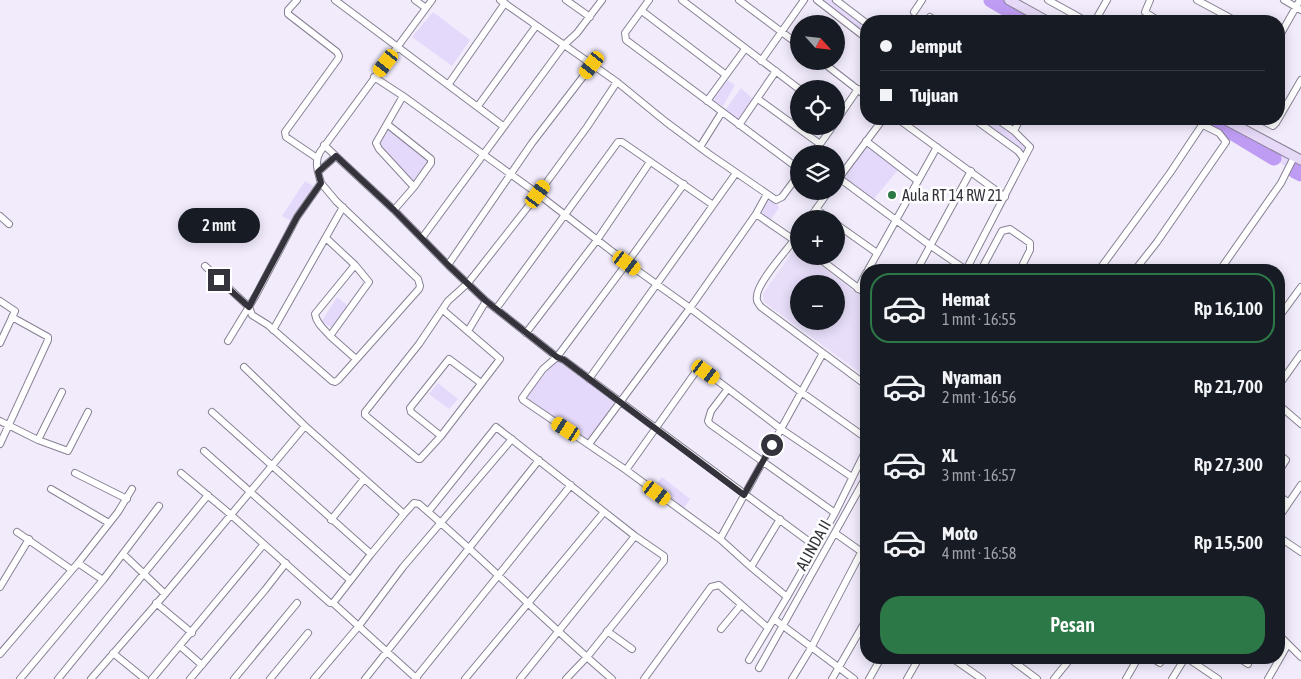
<!DOCTYPE html>
<html lang="id">
<meta charset="utf-8">
<style>
body{margin:0;font-family:"Asap Condensed",sans-serif;background:#20242c;color:#f1f3f6;height:100vh;display:flex;flex-direction:column;font-size:19px;white-space:nowrap}
*{box-sizing:border-box;margin:0}
p{font-size:16px;color:#9ea1a6}
.icon{flex:none;width:28px;height:28px;fill:none;stroke:currentColor;stroke-width:2;stroke-linecap:round;stroke-linejoin:round}
.map{position:relative;flex:1;overflow:hidden}
.drawer{position:absolute;left:860px;top:264px;width:425px;height:400px;display:flex;flex-direction:column;background:#171b24;border-radius:20px;box-shadow:0 2px 12px #0003}
.drawer>*{flex:none}
.top-card{position:absolute;left:860px;top:15px;width:425px;height:110px;border-radius:20px;box-shadow:0 2px 12px #0003;display:grid;align-content:center;height:110px;padding:0 20px;background:#171b24}
.needle{width:32px;rotate:117deg}
.buttons{position:absolute;left:790px;top:15px;display:grid;gap:10px}
.buttons a{display:grid;place-items:center;width:55px;height:55px;border-radius:50%;background:#171b24;box-shadow:0 2px 12px #0003;font-size:25px}
.end{position:absolute;width:22px;height:22px;margin:-11px;border:6px solid #34323a;background:#fff;box-shadow:0 0 0 2px #fff}
.from{border-radius:50%}
.bubble{position:absolute;height:35px;border-radius:18px;background:#171b24;box-shadow:0 2px 12px #0003;font-size:16px;font-weight:600;line-height:35px;text-align:center}
.car{position:absolute;width:15px;height:30px;margin:-15px -8px;border-radius:6px;box-shadow:0 0 4px 1px #0007;background:linear-gradient(#f5c518 24%,#345 0 40%,#f5c518 0 76%,#345 0 86%,#f5c518 0)}
.top-card b{display:flex;align-items:center;gap:18px;height:48px;font-size:19px}
.top-card b+b{border-top:1px solid #363941}
.top-card i{width:12px;height:12px;background:#f1f3f6}
ul{padding:9px 0 0;list-style:none}
li{display:flex;align-items:center;gap:15px;height:70px;margin:0 10px 8px;padding:0 10px;border:2px solid transparent;border-radius:20px}
li div{flex:1}
li b{display:block;font-size:19px}
li em{font-style:normal;font-weight:600}
li.current{border-color:#2d7847}
li>.icon{width:45px;height:45px;stroke-width:1.5}
.primary-button{display:flex;gap:10px;margin-top:auto;padding:10px 20px}
.primary-button a{flex:1;height:58px;border-radius:20px;background:#2d7847;color:#fff;font-size:20px;font-weight:600;line-height:58px;text-align:center}
.map>svg:first-child{display:block}
.built{fill:#e8defa;fill-rule:evenodd}
.green{fill:#e5d9fb}
.lines{fill:none;stroke-linecap:round;stroke-linejoin:round}
.river{stroke:#bf9cf4;stroke-width:15}
.street-casing{stroke:#878193;stroke-width:8}
.secondary-casing{stroke:#878193;stroke-width:11}
.street{stroke:#fff;stroke-width:6}
.secondary{stroke:#e6d9f8;stroke-width:9}
.route{stroke:#34323a;stroke-width:6}
.poi-dot{fill:#2d7847;stroke:#fff;stroke-width:2}
.labels{text-anchor:middle;stroke-width:5;stroke-linejoin:round;paint-order:stroke}
.poi-label{font-size:16px;fill:#34323a;stroke:#fff;text-anchor:start}
.street-label{font-size:16px;fill:#34323a;stroke:#fff}
</style>
<div class="map">
<svg width="1301" height="679" viewBox="0 0 1301 679">
<rect width="100%" height="100%" fill="#f1ebfc"/>
<path class="built" d="M 796,247 L 799,249 L 799,256 L 808,256 L 866,300 L 866,377 L 764,302 L 763,294 ZM 799,284 L 836,284 L 836,321 L 799,321 Z"/>
<path class="green" d="M 819,0 L 832,0 L 866,25 L 866,36 Z
M 991,0 L 1009,0 L 1047,21 L 1027,21 Z
M 433,12 L 470,40 L 452,66 L 412,37 Z
M 726,79 L 735,85 L 723,106 L 710,99 Z
M 741,88 L 753,99 L 738,120 L 724,112 Z
M 977,119 L 994,119 L 1027,146 L 1024,156 Z
M 1209,119 L 1224,119 L 1301,160 L 1301,174 L 1288,168 Z
M 389,128 L 431,163 L 414,184 L 379,143 Z
M 867,144 L 899,169 L 872,201 L 842,177 Z
M 305,181 L 313,186 L 293,222 L 282,216 Z
M 768,198 L 777,203 L 779,208 L 771,219 L 760,214 Z
M 337,297 L 349,307 L 333,329 L 322,321 Z
M 558,358 L 618,402 L 590,443 L 525,398 Z
M 438,383 L 458,399 L 449,409 L 429,394 Z
M 662,477 L 690,499 L 684,508 L 655,486 Z"/>
<g class="lines">
<path class="river" d="M 991,0 L 1027,21
M 1213,121 L 1274,158
M 1295,171 L 1301,174"/>
<g class="street-casing">
<path id="street" d="M 297,0 L 288,10 L 288,14 L 337,52 L 339,56 L 338,59 L 285,132 L 286,137 L 317,158
M 335,0 L 503,126
M 415,0 L 426,8
M 500,0 L 617,82 L 666,122 L 709,154 L 776,200 L 782,197 L 799,174
M 566,0 L 590,17
M 649,0 L 625,33 L 626,40 L 799,169
M 682,0 L 799,89
M 739,0 L 799,45
M 817,0 L 866,38
M 836,0 L 866,23
M 1048,0 L 1086,21
M 1150,0 L 1145,12 L 1159,21
M 1197,0 L 1236,21
M 1284,0 L 1301,10
M 642,11 L 726,75
M 914,12 L 922,0
M 930,17 L 936,21
M 1095,21 L 1107,0
M 1279,37 L 1300,0
M 761,61 L 804,0
M 821,61 L 866,96
M 374,77 L 403,96 L 538,194 L 627,263 L 690,308 L 801,392 L 866,438
M 448,85 L 505,3
M 758,99 L 820,144
M 707,101 L 745,49
M 478,106 L 536,26
M 898,119 L 1005,197
M 974,119 L 1018,151 L 1024,159
M 1259,119 L 1273,126 L 1276,123 L 1301,80
M 836,121 L 858,89
M 387,124 L 431,159 L 431,163 L 414,187
M 739,125 L 776,71
M 1014,131 L 1020,119
M 866,141 L 918,181
M 324,145 L 394,210 L 448,265 L 486,301 L 557,357 L 564,360 L 815,546
M 700,147 L 722,112
M 813,154 L 833,126
M 318,172 L 336,156
M 839,178 L 931,246 L 966,270
M 836,182 L 883,119
M 684,184 L 627,263 L 557,357 L 543,369 L 522,398 L 523,400 L 626,470 L 720,539 L 751,567 L 787,597
M 816,209 L 829,219
M 394,210 L 414,187 L 379,149 L 376,143 L 403,96
M 756,214 L 767,194
M 0,216 L 9,224
M 809,219 L 829,191
M 836,224 L 877,253
M 326,238 L 355,265 L 369,282 L 330,336 L 356,359
M 422,238 L 564,45 L 577,33 L 602,0
M 799,243 L 794,240 C 786,251 757,283 757,296 C 756,301 758,303 761,307 L 866,385
M 816,256 L 866,294
M 448,265 L 532,143 L 592,65
M 205,266 L 249,307 L 252,315 L 268,325 L 332,381 L 335,382 L 338,380 L 419,289 L 420,286 L 418,279 L 336,201 L 321,183
M 868,270 L 937,147
M 917,270 L 971,171
M 966,270 L 1030,147 L 1014,131 L 997,119
M 981,270 L 1002,231 L 1010,229 L 1030,243 L 1030,250 L 1020,270
M 1099,270 L 1170,173 L 1206,119
M 1135,270 L 1157,242 L 1226,142 L 1219,133 L 1203,125
M 1220,270 L 1281,183 L 1294,157
M 858,289 L 866,273
M 0,301 L 15,311 L 0,343
M 496,309 L 618,142 L 622,142 L 713,205
M 443,310 L 500,359 L 441,436 L 420,459 L 418,459 L 365,415 L 365,412 L 419,344 L 448,301 L 468,283 L 538,194 L 587,127 L 617,82
M 1279,317 L 1301,287
M 273,330 L 343,207
M 468,331 L 486,301
M 526,333 L 597,240 L 650,162
M 330,336 C 324,329 316,323 315,314 L 355,265
M 228,341 L 256,295 L 297,217 L 321,183 C 318,172 314,162 320,152 L 432,0
M 244,367 L 305,426 L 404,514 L 414,503 L 419,504 C 485,560 546,623 612,679
M 589,379 L 736,173
M 1279,385 L 1301,354
M 727,390 L 711,411 L 708,421 L 710,424 L 835,513
M 1279,405 L 1301,424
M 212,412 L 371,554 L 333,603
M 0,421 L 38,440 L 68,451 L 88,412
M 441,436 L 411,412 L 410,408 L 449,359 L 481,383
M 38,440 L 62,392
M 0,444 L 48,340 L 48,337 L 12,317
M 589,444 L 690,308 L 756,214 L 794,240 L 799,234
M 204,451 L 350,580
M 1279,454 L 1286,460 L 1279,471
M 626,470 L 697,370 L 706,372 L 781,429 L 852,477
M 75,473 L 127,499
M 181,473 L 230,514 L 330,603 L 333,603 L 417,679
M 51,489 L 109,523
M 1279,496 L 1288,502
M 428,512 L 496,427 L 635,536 L 664,556 L 664,561 L 587,657 L 566,679
M 1279,517 L 1301,485
M 331,520 L 364,479
M 17,532 L 72,570
M 835,533 L 866,555
M 1279,537 L 1301,552
M 720,539 L 823,353
M 123,554 L 165,594
M 371,554 L 404,514
M 78,563 L 103,580
M 751,567 L 780,519
M 0,587 L 29,539
M 156,603 L 192,633
M 774,619 L 854,679
M 721,629 L 741,605
M 607,631 L 632,649
M 1281,637 L 1301,657
M 180,646 L 202,665
M 113,653 L 145,679
M 0,654 L 78,563 L 118,512 L 132,489
M 952,658 L 982,679
M 1009,658 L 1037,679
M 1152,658 L 1160,663
M 1187,658 L 1218,679
M 1239,658 L 1248,664
M 749,660 L 787,597 L 835,513 L 866,450
M 759,668 L 866,477
M 20,679 L 103,580 L 159,506
M 58,679 L 208,495
M 91,679 L 165,594 L 305,426
M 152,679 L 264,544
M 190,679 L 265,590 L 286,563
M 234,679 L 297,603
M 270,679 L 308,633
M 314,679 L 358,627 L 403,567 L 512,439
M 365,679 L 539,460
M 415,679 L 571,485
M 465,679 L 604,512
M 520,679 L 635,536
M 644,679 L 711,587 L 719,585 L 768,628
M 792,679 L 811,648 L 866,543
M 832,679 L 866,620
M 869,679 L 881,658
M 907,679 L 919,658
M 1054,679 L 1071,658
M 1126,679 L 1138,658
M 1172,679 L 1185,658
M 1268,679 L 1288,644"/>
</g>
<g class="secondary-casing">
<path id="secondary" d="M 1009,0 L 1047,21
M 1224,119 L 1301,160"/>
</g>
<use href="#street" class="street"/>
<use href="#secondary" class="secondary"/>
</g>
<g class="lines">
<path class="route" d="M 219,280 L 249,307 L 297,217 L 321,183 L 318,172 L 336,156 L 394,210 L 448,265 L 486,301 L 557,357 L 564,360 L 744,495 L 772,445"/>
</g>
<circle class="poi-dot" cx="892" cy="195" r="5"/>
<g class="labels">
<g class="poi-label">
<text x="902" y="201">Aula RT 14 RW 21</text>
</g>
<g class="street-label">
<text transform="translate(813 545) rotate(-61)" y="6">ALINDA II</text>
</g>
</g>
</svg>
<div class="buttons">
<a><svg class="needle" viewBox="-14 -14 28 28"><path d="M0-13l5 13h-10z" fill="#e53935"/><path d="M0 13l5-13h-10z" fill="#9ea1a6"/></svg></a>
<a><svg class="icon" aria-label="locate" viewBox="0 0 24 24"><circle cx="12" cy="12" r="6"/><path d="M12 2v4M12 18v4M2 12h4M18 12h4"/></svg></a>
<a><svg class="icon" aria-label="layers" viewBox="0 0 24 24"><path d="M12 4l9 5-9 5-9-5zM3 14l9 5 9-5"/></svg></a>
<a>+</a>
<a>−</a>
</div>
<i class="end from" style="left:772px;top:445px"></i>
<i class="end" style="left:219px;top:280px"></i>
<div class="bubble" style="left:178px;top:208px;width:82px">2 mnt</div>
<i class="car" style="left:386px;top:63px;rotate:218deg"></i>
<i class="car" style="left:592px;top:65px;rotate:217deg"></i>
<i class="car" style="left:538px;top:194px;rotate:36deg"></i>
<i class="car" style="left:627px;top:263px;rotate:126deg"></i>
<i class="car" style="left:706px;top:372px;rotate:126deg"></i>
<i class="car" style="left:566px;top:429px;rotate:303deg"></i>
<i class="car" style="left:657px;top:493px;rotate:126deg"></i>
<div class="top-card">
<b><i class="from"></i>Jemput</b>
<b><i></i>Tujuan</b>
</div>
<section class="drawer">
<ul>
<li class="current"><svg class="icon" aria-label="car" viewBox="0 0 24 24"><path d="M5 17H2v-5l4-1 3-4h7l3 4 3 1v5h-3M9 17h6M6 11h13"/><circle cx="7" cy="17" r="2"/><circle cx="17" cy="17" r="2"/></svg><div><b>Hemat</b><p>1 mnt · 16:55</p></div><em>Rp 16,100</em></li>
<li><svg class="icon" aria-label="car" viewBox="0 0 24 24"><path d="M5 17H2v-5l4-1 3-4h7l3 4 3 1v5h-3M9 17h6M6 11h13"/><circle cx="7" cy="17" r="2"/><circle cx="17" cy="17" r="2"/></svg><div><b>Nyaman</b><p>2 mnt · 16:56</p></div><em>Rp 21,700</em></li>
<li><svg class="icon" aria-label="car" viewBox="0 0 24 24"><path d="M5 17H2v-5l4-1 3-4h7l3 4 3 1v5h-3M9 17h6M6 11h13"/><circle cx="7" cy="17" r="2"/><circle cx="17" cy="17" r="2"/></svg><div><b>XL</b><p>3 mnt · 16:57</p></div><em>Rp 27,300</em></li>
<li><svg class="icon" aria-label="car" viewBox="0 0 24 24"><path d="M5 17H2v-5l4-1 3-4h7l3 4 3 1v5h-3M9 17h6M6 11h13"/><circle cx="7" cy="17" r="2"/><circle cx="17" cy="17" r="2"/></svg><div><b>Moto</b><p>4 mnt · 16:58</p></div><em>Rp 15,500</em></li>
</ul>
<div class="primary-button"><a>Pesan</a></div>
</section>
</div>
